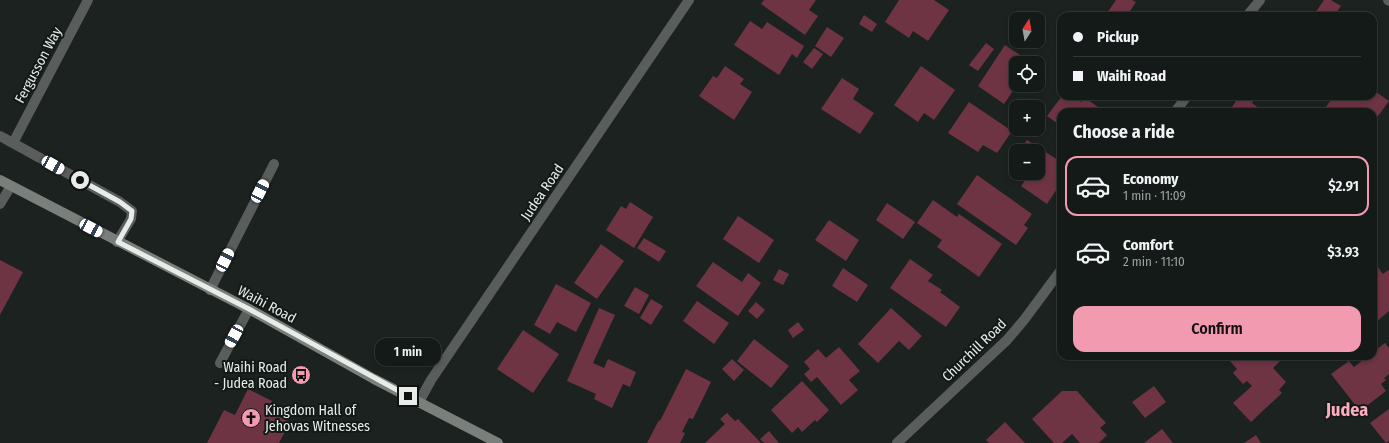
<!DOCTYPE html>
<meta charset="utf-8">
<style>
body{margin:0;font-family:"Fira Sans Condensed",sans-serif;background:#212724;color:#f1f3f6;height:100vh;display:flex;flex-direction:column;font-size:15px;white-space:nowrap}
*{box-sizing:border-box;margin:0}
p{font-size:13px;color:#9da1a1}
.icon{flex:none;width:22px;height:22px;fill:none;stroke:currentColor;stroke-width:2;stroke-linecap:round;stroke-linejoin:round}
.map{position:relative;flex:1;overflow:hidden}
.details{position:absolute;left:1057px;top:108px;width:320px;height:252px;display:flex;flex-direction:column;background:#141a17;border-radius:12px;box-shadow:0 2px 6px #0003,0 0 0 1px #333836}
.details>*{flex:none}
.banner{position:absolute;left:1057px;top:12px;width:320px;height:88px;border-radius:12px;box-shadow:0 2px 6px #0003,0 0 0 1px #333836;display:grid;align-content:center;height:88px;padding:0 16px;background:#141a17}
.needle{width:26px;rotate:11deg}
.tools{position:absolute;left:1009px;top:12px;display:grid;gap:8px}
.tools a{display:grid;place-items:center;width:36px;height:36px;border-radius:8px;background:#141a17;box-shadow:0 2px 6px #0003,0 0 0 1px #333836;font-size:20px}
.end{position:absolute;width:18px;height:18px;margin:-9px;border:5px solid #e7ece9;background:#111;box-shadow:0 0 0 2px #111}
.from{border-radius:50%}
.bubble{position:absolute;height:28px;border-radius:12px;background:#141a17;box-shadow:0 2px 6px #0003,0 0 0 1px #333836;font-size:13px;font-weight:600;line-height:28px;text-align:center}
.car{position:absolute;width:12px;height:24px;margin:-12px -6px;border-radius:5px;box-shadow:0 0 3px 1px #0007;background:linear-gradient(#fff 24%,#345 0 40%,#fff 0 76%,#345 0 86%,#fff 0)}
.banner b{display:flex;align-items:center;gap:14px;height:38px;font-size:15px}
.banner b+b{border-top:1px solid #333836}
.banner i{width:10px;height:10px;background:#f1f3f6}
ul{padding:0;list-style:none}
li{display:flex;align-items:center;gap:12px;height:60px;margin:0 8px 6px;padding:0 8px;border:2px solid transparent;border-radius:12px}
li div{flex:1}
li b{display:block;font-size:15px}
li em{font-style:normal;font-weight:600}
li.on{border-color:#f29ab0}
li>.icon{width:36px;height:36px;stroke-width:1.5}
h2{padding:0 16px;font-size:18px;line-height:48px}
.cta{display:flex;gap:8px;margin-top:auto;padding:8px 16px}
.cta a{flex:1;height:46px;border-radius:12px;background:#f29ab0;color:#111;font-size:16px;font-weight:600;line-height:46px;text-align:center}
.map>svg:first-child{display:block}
.building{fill:#6e3444}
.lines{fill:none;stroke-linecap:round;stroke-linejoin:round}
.lane{stroke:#595d5b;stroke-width:10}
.street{stroke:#595d5b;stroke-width:10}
.secondary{stroke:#7a7f7c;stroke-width:10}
.route{stroke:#e7ece9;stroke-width:5}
.labels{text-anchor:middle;stroke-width:4;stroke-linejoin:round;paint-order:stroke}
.street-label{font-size:14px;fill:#e7ece9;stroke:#121916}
.poi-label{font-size:14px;fill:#e7ece9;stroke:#121916;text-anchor:end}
.district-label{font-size:18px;font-weight:bold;fill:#fdabbf;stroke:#121916}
</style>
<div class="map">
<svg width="1389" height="443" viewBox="0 0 1389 443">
<rect width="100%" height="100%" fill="#1b221f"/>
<path class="building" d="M 764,0 L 816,0 L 809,10 L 818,16 L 805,35 L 761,4 Z
M 899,0 L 934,0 L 949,10 L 928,41 L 913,31 L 909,38 L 885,22 Z
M 1116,0 L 1132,0 L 1136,2 L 1128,14 L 1131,16 L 1105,16 Z
M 1324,0 L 1331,0 L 1341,6 L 1336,13 L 1341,16 L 1313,16 Z
M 1147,11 L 1155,16 L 1143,16 Z
M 864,15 L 877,24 L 872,32 L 859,24 Z
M 750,21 L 762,29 L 767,22 L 804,46 L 797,58 L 792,54 L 779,75 L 734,45 Z
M 827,27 L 844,38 L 831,57 L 815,46 Z
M 986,43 L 994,49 L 978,71 L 969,65 Z
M 1005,45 L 1032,63 L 1016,63 L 1017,85 L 1004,104 L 978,86 Z
M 814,48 L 823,54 L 812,69 L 803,62 Z
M 725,66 L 744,79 L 740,84 L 752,92 L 734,120 L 699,96 L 713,76 L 717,78 Z
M 921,66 L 955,90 L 934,120 L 924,113 L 918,122 L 894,105 Z
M 842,78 L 859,89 L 853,99 L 874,113 L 860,134 L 821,109 Z
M 1373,90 L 1389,101 L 1373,123 L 1373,112 L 1322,112 L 1334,96 L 1349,96 L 1356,101 L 1360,96 L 1373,96 Z
M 1062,96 L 1073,96 L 1081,102 L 1084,97 L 1105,112 L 1061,112 L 1061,126 L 1047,116 Z
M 1239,96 L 1249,96 L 1254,99 L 1252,103 L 1264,112 L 1229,112 Z
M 969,102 L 1012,131 L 997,153 L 983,145 L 978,152 L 948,133 Z
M 1027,140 L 1061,162 L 1061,175 L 1058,179 L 1061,181 L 1061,183 L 1047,204 L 1021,186 L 1026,179 L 1017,173 L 1038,173 L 1038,151 L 1019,151 Z
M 1016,156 L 1016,172 L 1008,167 Z
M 977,175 L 1032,214 L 1024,225 L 1028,228 L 1016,245 L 957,204 Z
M 933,200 L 957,217 L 959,214 L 1002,244 L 979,277 L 937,247 L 942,240 L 917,223 Z
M 630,202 L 653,217 L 634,248 L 606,230 L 621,206 L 626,209 Z
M 887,203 L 915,222 L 903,239 L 876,220 Z
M 738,216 L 774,240 L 759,263 L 723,239 Z
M 829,220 L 859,240 L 846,261 L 815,240 Z
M 644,238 L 666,251 L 659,262 L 637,248 Z
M 601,244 L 624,261 L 597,299 L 574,283 Z
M 910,259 L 933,275 L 928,281 L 942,290 L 940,292 L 960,307 L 946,327 L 890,288 Z
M 0,260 L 23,272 L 0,315 Z
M 1373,261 L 1383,274 L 1388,270 L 1389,271 L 1389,311 L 1376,322 L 1373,318 Z
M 713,262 L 742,282 L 748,273 L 761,283 L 738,316 L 696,286 Z
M 843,268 L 868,285 L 857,302 L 832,286 Z
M 779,269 L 789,274 L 783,285 L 773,280 Z
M 556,284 L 591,303 L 576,332 L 557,322 L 550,334 L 534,325 Z
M 635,287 L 649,295 L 639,314 L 624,306 Z
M 651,299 L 663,306 L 651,325 L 640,318 Z
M 697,301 L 729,323 L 714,344 L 683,321 Z
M 756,302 L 765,310 L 757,319 L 748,311 Z
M 599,308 L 615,315 L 593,363 L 604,368 L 608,359 L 636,372 L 630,387 L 623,384 L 612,408 L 594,399 L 596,394 L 567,381 Z
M 891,308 L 922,336 L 909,350 L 899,341 L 878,363 L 858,344 Z
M 798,322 L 804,330 L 793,338 L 788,330 Z
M 523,330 L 559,354 L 533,393 L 497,369 Z
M 754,339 L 789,366 L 771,388 L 737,361 Z
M 1385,343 L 1389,348 L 1389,374 L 1384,378 L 1386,380 L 1381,384 L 1386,391 L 1360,411 L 1331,374 L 1349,361 L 1354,367 L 1368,356 L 1373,356 L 1373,352 Z
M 839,347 L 860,371 L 849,380 L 858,390 L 841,405 L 817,377 L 811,382 L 804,374 L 810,369 L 804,362 L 818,349 L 826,358 Z
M 1235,356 L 1276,356 L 1280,361 L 1273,368 L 1286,382 L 1279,390 L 1282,393 L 1251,422 L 1233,403 L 1252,386 L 1247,381 L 1243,384 L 1233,373 L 1237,369 L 1230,361 Z
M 732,359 L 744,370 L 734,381 L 722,369 Z
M 686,369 L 711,382 L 693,419 L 689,418 L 682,432 L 685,433 L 680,443 L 647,443 L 659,420 L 660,421 Z
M 802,381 L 829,410 L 817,422 L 815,420 L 802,432 L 798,427 L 792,433 L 771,410 Z
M 1154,386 L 1166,402 L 1145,418 L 1132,402 Z
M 248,389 L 272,401 L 267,411 L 290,422 L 279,443 L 207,443 L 224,410 L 235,415 Z
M 1062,391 L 1077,391 L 1106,423 L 1100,428 L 1107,435 L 1099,443 L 1080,443 L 1072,434 L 1062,443 L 1054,443 L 1032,419 Z
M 1389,409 L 1389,441 L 1386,443 L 1370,423 Z
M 727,413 L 735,421 L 738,419 L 761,443 L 705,443 L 725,424 L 720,419 Z
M 1005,422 L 1025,443 L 989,443 L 986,440 Z
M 1162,429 L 1173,443 L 1144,443 Z
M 769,431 L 779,443 L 764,443 L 760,439 Z
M 1256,435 L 1261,443 L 1244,443 Z"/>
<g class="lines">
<path class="lane" d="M 0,136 L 120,202 L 132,211 L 131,219 L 117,242
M 0,204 L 11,186
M 220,363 L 249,309"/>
<path class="street" d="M 1388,0 L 1389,1
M 1247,16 L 1260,0
M 1175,112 L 1187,96
M 13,143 L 88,0
M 210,290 L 274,164
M 419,402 L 431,380 L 689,0
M 897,443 L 1007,340 L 1024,320 L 1061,270"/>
<path class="secondary" d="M 0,180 L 249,309 L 374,379 L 498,443"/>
</g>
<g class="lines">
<path class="route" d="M 80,180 L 120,202 L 132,211 L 131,219 L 118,242 L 249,309 L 408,396"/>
</g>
<defs>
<g id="bus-disc" transform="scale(1)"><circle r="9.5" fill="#f29ab0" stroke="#121916"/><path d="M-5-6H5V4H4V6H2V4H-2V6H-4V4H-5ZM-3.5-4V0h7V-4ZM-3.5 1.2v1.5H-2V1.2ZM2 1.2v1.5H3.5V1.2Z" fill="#111"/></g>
<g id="church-disc" transform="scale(1)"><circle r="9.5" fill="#f29ab0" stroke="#121916"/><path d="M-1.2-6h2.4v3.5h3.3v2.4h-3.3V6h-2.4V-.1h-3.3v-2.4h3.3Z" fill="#111"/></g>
</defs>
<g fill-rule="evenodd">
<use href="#bus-disc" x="301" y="375"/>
<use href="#church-disc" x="251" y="418"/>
</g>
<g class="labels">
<g class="street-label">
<text transform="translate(38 65) rotate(-62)" y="5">Fergusson Way</text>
<text transform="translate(542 192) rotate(-56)" y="5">Judea Road</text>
<text transform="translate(267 304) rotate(28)" y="5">Waihi Road</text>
<text transform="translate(974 350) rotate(-44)" y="5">Churchill Road</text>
</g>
<g class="poi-label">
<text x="287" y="372">Waihi Road<tspan x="287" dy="16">- Judea Road</tspan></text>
<text x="265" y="415" text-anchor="start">Kingdom Hall of<tspan x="265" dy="16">Jehovas Witnesses</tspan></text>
</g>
<g class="district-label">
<text x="1347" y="416">Judea</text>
</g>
</g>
</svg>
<div class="tools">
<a><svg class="needle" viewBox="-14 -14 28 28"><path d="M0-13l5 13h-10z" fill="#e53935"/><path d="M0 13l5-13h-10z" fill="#9da1a1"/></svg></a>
<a><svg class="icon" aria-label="locate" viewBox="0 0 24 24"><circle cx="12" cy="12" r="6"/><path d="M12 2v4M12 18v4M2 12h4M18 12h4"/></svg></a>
<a>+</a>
<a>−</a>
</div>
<i class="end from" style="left:80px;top:180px"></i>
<i class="end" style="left:408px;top:396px"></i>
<div class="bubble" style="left:375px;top:338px;width:66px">1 min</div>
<i class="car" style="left:53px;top:165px;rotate:119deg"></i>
<i class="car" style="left:260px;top:191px;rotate:27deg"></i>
<i class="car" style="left:91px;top:228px;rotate:118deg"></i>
<i class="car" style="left:225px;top:260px;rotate:27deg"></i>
<i class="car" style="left:234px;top:336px;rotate:209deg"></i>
<div class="banner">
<b><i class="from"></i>Pickup</b>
<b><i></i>Waihi Road</b>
</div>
<section class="details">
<h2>Choose a ride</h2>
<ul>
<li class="on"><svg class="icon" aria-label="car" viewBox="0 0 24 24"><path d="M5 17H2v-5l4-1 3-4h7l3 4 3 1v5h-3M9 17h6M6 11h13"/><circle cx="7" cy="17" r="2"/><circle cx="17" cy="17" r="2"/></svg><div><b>Economy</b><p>1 min · 11:09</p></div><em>$2.91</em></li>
<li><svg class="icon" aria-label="car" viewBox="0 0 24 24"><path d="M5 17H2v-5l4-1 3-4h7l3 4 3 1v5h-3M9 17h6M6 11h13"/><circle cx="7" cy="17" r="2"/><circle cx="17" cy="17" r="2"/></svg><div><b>Comfort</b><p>2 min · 11:10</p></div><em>$3.93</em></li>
</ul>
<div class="cta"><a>Confirm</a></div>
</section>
</div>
